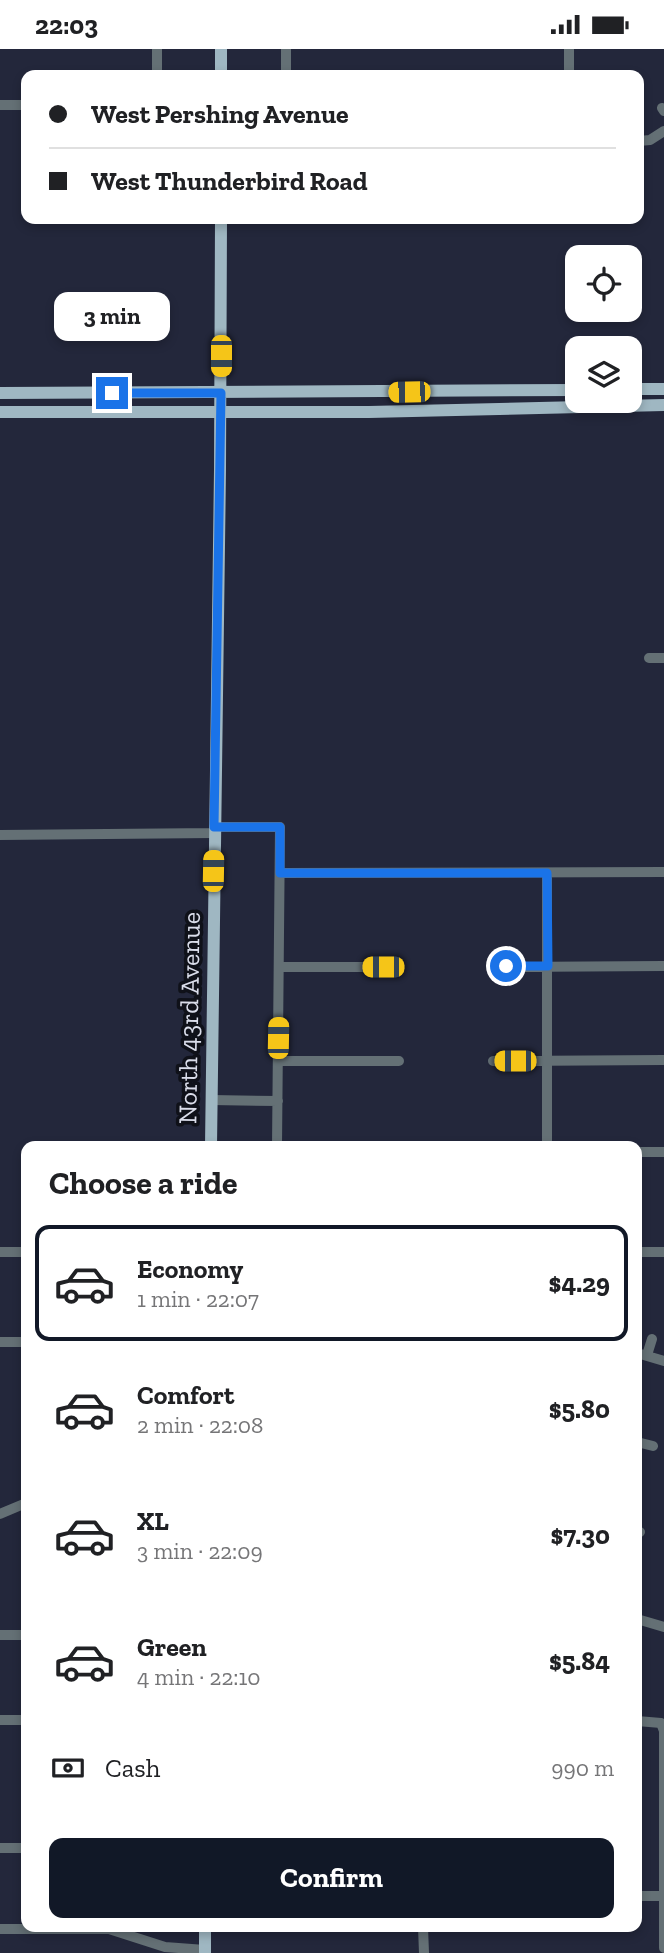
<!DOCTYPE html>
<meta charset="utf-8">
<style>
body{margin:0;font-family:"Zilla Slab",serif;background:#f6f6f6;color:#202124;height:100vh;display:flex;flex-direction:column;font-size:26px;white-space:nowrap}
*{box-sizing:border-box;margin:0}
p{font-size:23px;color:#757577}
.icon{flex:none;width:38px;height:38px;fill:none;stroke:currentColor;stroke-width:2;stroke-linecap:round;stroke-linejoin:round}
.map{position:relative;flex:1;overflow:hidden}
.drawer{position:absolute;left:21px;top:1092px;width:621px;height:791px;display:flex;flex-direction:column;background:#fff;border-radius:14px;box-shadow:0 4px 10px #0003}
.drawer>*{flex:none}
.top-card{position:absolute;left:21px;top:21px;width:623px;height:154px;border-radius:14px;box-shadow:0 4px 10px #0003;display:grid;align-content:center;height:154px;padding:0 28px;background:#fff}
.fabs{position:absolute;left:565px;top:196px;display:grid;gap:14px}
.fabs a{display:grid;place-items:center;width:77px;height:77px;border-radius:14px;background:#fff;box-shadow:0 4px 10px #0003;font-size:35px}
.end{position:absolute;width:32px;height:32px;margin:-16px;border:9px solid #1a73e8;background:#fff;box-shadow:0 0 0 4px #fff}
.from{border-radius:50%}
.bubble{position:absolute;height:49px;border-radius:14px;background:#fff;box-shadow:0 4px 10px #0003;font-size:23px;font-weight:700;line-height:49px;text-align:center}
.car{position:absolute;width:21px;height:42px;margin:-21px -10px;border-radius:9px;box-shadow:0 0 5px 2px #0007;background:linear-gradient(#f5c518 24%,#345 0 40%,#f5c518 0 76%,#345 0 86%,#f5c518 0)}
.top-card b{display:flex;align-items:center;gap:24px;height:66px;font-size:26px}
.top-card b+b{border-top:2px solid #e0e0e0}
.top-card i{width:18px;height:18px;background:#202124}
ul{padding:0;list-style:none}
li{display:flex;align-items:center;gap:21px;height:116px;margin:0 14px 10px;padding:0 14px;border:4px solid transparent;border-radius:14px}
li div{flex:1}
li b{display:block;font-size:26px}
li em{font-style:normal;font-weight:700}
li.selected{border-color:#111827}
li>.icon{width:63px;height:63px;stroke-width:1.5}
h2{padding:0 28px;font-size:32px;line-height:84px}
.pay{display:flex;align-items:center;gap:18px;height:77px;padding:0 28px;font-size:26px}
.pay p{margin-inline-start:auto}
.cta{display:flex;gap:14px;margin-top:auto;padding:14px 28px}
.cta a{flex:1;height:80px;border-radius:14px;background:#111827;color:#fff;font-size:28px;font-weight:700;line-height:80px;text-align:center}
.status{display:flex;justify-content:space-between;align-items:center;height:49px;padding:0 35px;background:#fff;direction:ltr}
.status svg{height:19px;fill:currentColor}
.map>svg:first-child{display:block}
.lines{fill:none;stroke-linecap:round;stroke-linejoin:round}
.minor{stroke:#647075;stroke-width:10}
.major{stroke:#9fb7c2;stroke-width:12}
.route{stroke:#1a73e8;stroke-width:9}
.labels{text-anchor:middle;stroke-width:7;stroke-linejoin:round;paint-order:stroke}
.street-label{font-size:26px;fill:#daddea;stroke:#0f1119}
</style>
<div class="status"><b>22:03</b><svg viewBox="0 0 49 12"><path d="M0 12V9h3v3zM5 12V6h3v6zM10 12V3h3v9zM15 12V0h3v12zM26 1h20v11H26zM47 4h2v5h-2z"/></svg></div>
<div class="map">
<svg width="664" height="1904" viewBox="0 0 664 1904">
<rect width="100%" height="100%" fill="#23273b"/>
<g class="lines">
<path class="minor" d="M 157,0 L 157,26
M 286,0 L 286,26
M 569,0 L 569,26
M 0,56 L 26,56
M 662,59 L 664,62
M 639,92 L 650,91 L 664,82
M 649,609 L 664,609
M 214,778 L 280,778 L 277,1097
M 0,786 L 214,784
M 280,824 L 664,823
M 279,918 L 399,918
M 494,918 L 664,917
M 278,1012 L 399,1012
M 493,1012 L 664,1011
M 211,1051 L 278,1052
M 547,1097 L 547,824
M 637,1103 L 664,1103
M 0,1203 L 26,1203
M 637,1203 L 664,1203
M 0,1293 L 26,1293
M 637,1304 L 664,1312
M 647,1306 L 652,1290
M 637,1393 L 653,1397
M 0,1465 L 26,1454
M 637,1482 L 640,1483
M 637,1570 L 664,1578
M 0,1586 L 26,1586
M 0,1671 L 26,1671
M 637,1672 L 661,1674 L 664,1682 L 664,1899
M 0,1799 L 26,1799
M 637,1847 L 664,1847
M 423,1878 L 424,1904
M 0,1880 L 109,1880 L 165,1898 L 205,1901"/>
<path class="major" d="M 221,26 L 221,0
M 630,340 L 664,340
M 0,344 L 578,341
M 0,363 L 369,363 L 664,356
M 211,1097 L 220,421 L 221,170
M 205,1878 L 205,1904"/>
</g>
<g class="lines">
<path class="route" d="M 112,344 L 221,344 L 214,778 L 280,778 L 280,824 L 547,824 L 548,917 L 506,917"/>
</g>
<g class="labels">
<g class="street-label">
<text transform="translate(189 969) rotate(-89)" y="9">North 43rd Avenue</text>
</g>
</g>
</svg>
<div class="fabs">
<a><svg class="icon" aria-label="locate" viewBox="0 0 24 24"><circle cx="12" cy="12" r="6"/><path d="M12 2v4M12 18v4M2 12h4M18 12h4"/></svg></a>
<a><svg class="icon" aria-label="layers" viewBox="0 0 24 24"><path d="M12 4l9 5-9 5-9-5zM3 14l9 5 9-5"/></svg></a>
</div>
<i class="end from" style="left:506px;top:917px"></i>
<i class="end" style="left:112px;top:344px"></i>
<div class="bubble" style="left:54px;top:243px;width:116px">3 min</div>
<i class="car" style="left:221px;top:307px;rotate:180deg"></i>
<i class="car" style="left:409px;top:343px;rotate:269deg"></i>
<i class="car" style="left:213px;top:822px;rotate:1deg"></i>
<i class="car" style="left:383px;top:918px;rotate:270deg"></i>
<i class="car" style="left:278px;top:989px;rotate:1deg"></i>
<i class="car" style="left:515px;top:1012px;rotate:270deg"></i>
<div class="top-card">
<b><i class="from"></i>West Pershing Avenue</b>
<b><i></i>West Thunderbird Road</b>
</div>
<section class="drawer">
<h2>Choose a ride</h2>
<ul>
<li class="selected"><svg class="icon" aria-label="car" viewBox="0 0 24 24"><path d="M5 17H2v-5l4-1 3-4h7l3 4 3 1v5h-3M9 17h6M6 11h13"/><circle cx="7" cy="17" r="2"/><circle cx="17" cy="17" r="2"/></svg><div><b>Economy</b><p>1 min · 22:07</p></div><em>$4.29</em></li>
<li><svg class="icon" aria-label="car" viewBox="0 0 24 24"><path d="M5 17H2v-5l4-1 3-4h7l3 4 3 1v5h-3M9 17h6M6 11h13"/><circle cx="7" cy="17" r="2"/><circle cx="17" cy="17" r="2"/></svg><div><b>Comfort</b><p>2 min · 22:08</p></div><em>$5.80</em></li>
<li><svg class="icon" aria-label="car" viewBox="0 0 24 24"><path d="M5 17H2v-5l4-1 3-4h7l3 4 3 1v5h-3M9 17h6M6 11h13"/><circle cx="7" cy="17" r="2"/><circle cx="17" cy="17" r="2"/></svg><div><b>XL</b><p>3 min · 22:09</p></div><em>$7.30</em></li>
<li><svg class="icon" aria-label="car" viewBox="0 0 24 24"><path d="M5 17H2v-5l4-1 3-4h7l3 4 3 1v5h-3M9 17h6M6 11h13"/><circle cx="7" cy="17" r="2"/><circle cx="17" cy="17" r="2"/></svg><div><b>Green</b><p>4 min · 22:10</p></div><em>$5.84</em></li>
</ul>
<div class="pay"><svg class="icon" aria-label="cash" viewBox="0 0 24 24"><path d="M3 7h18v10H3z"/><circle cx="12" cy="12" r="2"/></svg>Cash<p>990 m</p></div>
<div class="cta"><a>Confirm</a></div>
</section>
</div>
